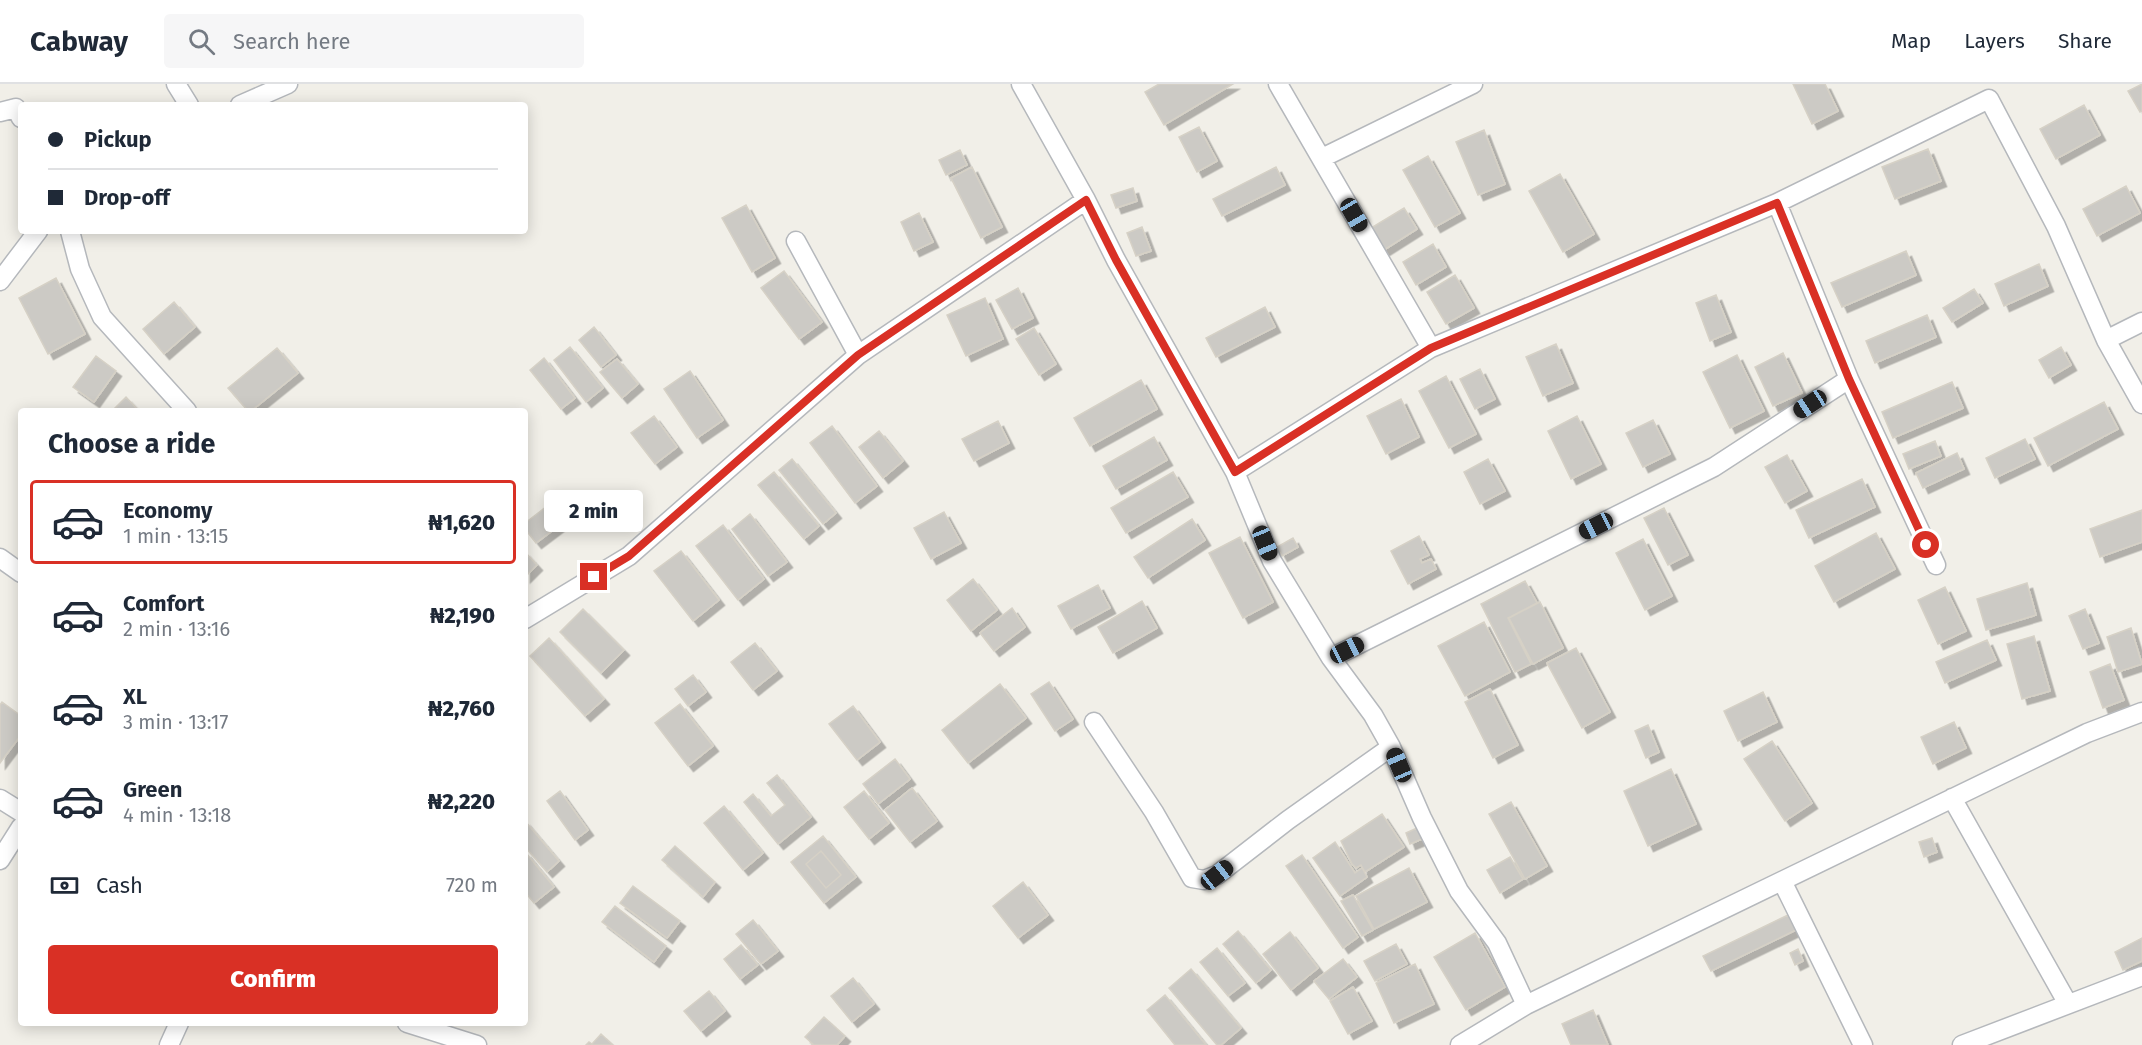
<!DOCTYPE html>
<meta charset="utf-8">
<style>
body{margin:0;font-family:"Fira Sans",sans-serif;background:#f6f6f7;color:#1f2937;height:100vh;display:flex;flex-direction:column;font-size:22px;white-space:nowrap}
*{box-sizing:border-box;margin:0}
p{font-size:20px;color:#747a83}
.icon{flex:none;width:33px;height:33px;fill:none;stroke:currentColor;stroke-width:2;stroke-linecap:round;stroke-linejoin:round}
.map{position:relative;flex:1;overflow:hidden}
.panel{position:absolute;left:18px;top:324px;width:510px;height:618px;display:flex;flex-direction:column;background:#fff;border-radius:6px;box-shadow:0 3px 15px #0003}
.panel>*{flex:none}
.guide{position:absolute;left:18px;top:18px;width:510px;height:132px;border-radius:6px;box-shadow:0 3px 15px #0003;display:grid;align-content:center;height:132px;padding:0 30px;background:#fff}
.end{position:absolute;width:27px;height:27px;margin:-14px;border:8px solid #d93025;background:#fff;box-shadow:0 0 0 3px #fff}
.from{border-radius:50%}
.bubble{position:absolute;height:42px;border-radius:6px;background:#fff;box-shadow:0 3px 15px #0003;font-size:20px;font-weight:800;line-height:42px;text-align:center}
.car{position:absolute;width:18px;height:36px;margin:-18px -9px;border-radius:8px;box-shadow:0 0 4px 2px #0007;background:linear-gradient(#222 24%,#8ab4d8 0 40%,#222 0 76%,#8ab4d8 0 86%,#222 0)}
.guide b{display:flex;align-items:center;gap:21px;height:57px;font-size:22px}
.guide b+b{border-top:2px solid #e0e1e3}
.guide i{width:15px;height:15px;background:#1f2937}
ul{padding:0;list-style:none}
li{display:flex;align-items:center;gap:18px;height:84px;margin:0 12px 9px;padding:0 18px;border:3px solid transparent;border-radius:6px}
li div{flex:1}
li b{display:block;font-size:22px}
li em{font-style:normal;font-weight:800}
li.active{border-color:#d93025}
li>.icon{width:54px;height:54px;stroke-width:1.5}
h2{padding:0 30px;font-size:27px;line-height:72px}
.pay{display:flex;align-items:center;gap:15px;height:66px;padding:0 30px;font-size:22px}
.pay p{margin-inline-start:auto}
.button{display:flex;gap:12px;margin-top:auto;padding:12px 30px}
.button a{flex:1;height:69px;border-radius:6px;background:#d93025;color:#fff;font-size:24px;font-weight:800;line-height:69px;text-align:center}
header{display:flex;align-items:center;gap:36px;box-sizing:border-box;height:84px;padding:0 30px;background:#fff;border-bottom:2px solid #e0e1e3}
header strong{font-size:28px}
nav{display:flex;gap:33px;margin-inline-start:auto;font-size:21px}
.search{width:420px;height:54px;background:#f6f6f7;display:flex;align-items:center;gap:15px;box-sizing:border-box;padding:0 21px;border-radius:6px;color:#747a83;font-size:22px}
.map>svg:first-child{display:block}
.building{fill:#cccac5;stroke:#d6d1c6;stroke-width:1.5;filter:url(#shadow)}
.lines{fill:none;stroke-linecap:round;stroke-linejoin:round}
.street-casing{stroke:#b5b8bc;stroke-width:21}
.street{stroke:#fff;stroke-width:18}
.route{stroke:#d93025;stroke-width:8}
</style>
<header>
<strong>Cabway</strong>
<div class="search"><svg class="icon" aria-label="search" viewBox="0 0 24 24"><circle cx="10" cy="10" r="6"/><path d="M15 15l6 6"/></svg>Search here</div>
<nav><a>Map</a><a>Layers</a><a>Share</a></nav>
</header>
<div class="map">
<svg width="2142" height="961" viewBox="0 0 2142 961">
<defs>
<filter id="shadow"><feDropShadow dx="5.5" dy="5.5" stdDeviation="0" flood-color="#0004"/></filter>
</defs>
<rect width="100%" height="100%" fill="#f1efe8"/>
<path class="building" d="M 1159,0 L 1233,0 L 1164,41 L 1145,8 Z
M 1793,0 L 1825,0 L 1838,27 L 1812,40 Z
M 2142,0 L 2142,27 L 2140,28 L 2128,7 Z
M 2084,21 L 2100,51 L 2056,75 L 2040,45 Z
M 1199,43 L 1217,77 L 1197,88 L 1179,53 Z
M 1484,46 L 1505,100 L 1478,111 L 1456,58 Z
M 1928,65 L 1941,97 L 1895,115 L 1882,83 Z
M 960,66 L 967,81 L 946,91 L 939,76 Z
M 1428,72 L 1460,129 L 1435,143 L 1403,86 Z
M 972,83 L 1002,143 L 981,154 L 951,94 Z
M 1276,83 L 1285,101 L 1222,132 L 1213,115 Z
M 1560,90 L 1594,150 L 1563,168 L 1529,107 Z
M 2126,102 L 2140,129 L 2097,152 L 2083,125 Z
M 1133,104 L 1137,117 L 1116,124 L 1111,111 Z
M 746,121 L 775,174 L 752,188 L 722,134 Z
M 1404,124 L 1417,145 L 1384,166 L 1371,144 Z
M 919,129 L 933,158 L 914,167 L 901,138 Z
M 1142,143 L 1151,167 L 1136,172 L 1127,149 Z
M 1433,160 L 1446,183 L 1416,201 L 1403,178 Z
M 1906,167 L 1916,191 L 1842,223 L 1831,199 Z
M 2039,180 L 2048,202 L 2004,222 L 1995,200 Z
M 784,187 L 822,238 L 799,255 L 761,204 Z
M 1455,191 L 1474,224 L 1446,240 L 1427,208 Z
M 56,194 L 85,250 L 48,270 L 19,214 Z
M 1018,204 L 1033,234 L 1012,245 L 996,216 Z
M 1974,205 L 1983,219 L 1952,238 L 1943,224 Z
M 1716,211 L 1731,248 L 1710,257 L 1696,219 Z
M 985,214 L 1003,255 L 966,272 L 947,231 Z
M 174,218 L 195,243 L 164,270 L 143,245 Z
M 1265,223 L 1275,243 L 1216,273 L 1206,254 Z
M 1927,231 L 1936,253 L 1875,279 L 1866,257 Z
M 594,243 L 616,271 L 601,283 L 579,256 Z
M 1034,244 L 1056,280 L 1039,291 L 1016,255 Z
M 1556,260 L 1573,299 L 1543,312 L 1526,273 Z
M 570,263 L 603,304 L 586,318 L 554,276 Z
M 2061,263 L 2071,281 L 2049,294 L 2039,276 Z
M 277,264 L 298,289 L 251,327 L 248,327 L 228,304 Z
M 1783,269 L 1802,309 L 1773,322 L 1755,283 Z
M 1737,271 L 1764,327 L 1730,344 L 1703,288 Z
M 96,272 L 116,287 L 94,318 L 73,303 Z
M 544,274 L 575,314 L 561,325 L 530,286 Z
M 617,275 L 638,300 L 622,314 L 600,288 Z
M 1480,285 L 1495,315 L 1475,325 L 1460,295 Z
M 690,287 L 723,336 L 697,354 L 664,305 Z
M 1446,292 L 1476,350 L 1449,364 L 1419,307 Z
M 1141,296 L 1157,325 L 1090,362 L 1074,334 Z
M 1952,298 L 1963,324 L 1893,354 L 1882,328 Z
M 126,313 L 139,327 L 112,327 Z
M 1401,315 L 1419,353 L 1386,370 L 1367,332 Z
M 2104,318 L 2118,345 L 2048,382 L 2034,354 Z
M 654,332 L 677,363 L 655,380 L 631,349 Z
M 1577,332 L 1601,380 L 1571,395 L 1548,347 Z
M 1653,336 L 1670,370 L 1643,383 L 1626,349 Z
M 998,337 L 1009,359 L 974,377 L 962,355 Z
M 832,342 L 877,402 L 855,419 L 810,359 Z
M 879,347 L 903,377 L 883,394 L 859,363 Z
M 1154,353 L 1167,376 L 1116,405 L 1103,382 Z
M 2025,355 L 2035,375 L 1995,394 L 1986,374 Z
M 1935,357 L 1941,372 L 1909,385 L 1903,370 Z
M 1957,369 L 1964,385 L 1923,404 L 1916,389 Z
M 1787,371 L 1807,407 L 1785,419 L 1765,383 Z
M 792,375 L 836,429 L 823,440 L 779,386 Z
M 1488,375 L 1505,407 L 1480,420 L 1464,388 Z
M 774,388 L 819,442 L 804,455 L 758,401 Z
M 1173,388 L 1188,413 L 1126,449 L 1111,424 Z
M 1862,395 L 1875,423 L 1809,454 L 1796,426 Z
M 551,419 L 565,437 L 536,459 L 525,445 L 525,439 Z
M 1664,424 L 1688,471 L 1668,481 L 1644,434 Z
M 2142,426 L 2142,458 L 2100,473 L 2090,445 Z
M 944,428 L 961,459 L 931,475 L 914,444 Z
M 750,430 L 787,478 L 768,492 L 732,445 Z
M 1192,435 L 1205,456 L 1148,494 L 1134,473 Z
M 723,441 L 764,495 L 738,516 L 696,462 Z
M 1876,449 L 1895,485 L 1834,518 L 1815,482 Z
M 1419,452 L 1429,471 L 1420,475 L 1422,479 L 1431,475 L 1436,485 L 1408,500 L 1391,467 Z
M 1240,453 L 1273,518 L 1243,534 L 1209,469 Z
M 1293,454 L 1298,463 L 1282,472 L 1277,463 Z
M 1643,455 L 1672,512 L 1645,526 L 1616,469 Z
M 681,467 L 719,516 L 693,537 L 654,487 Z
M 525,468 L 537,481 L 525,493 Z
M 973,495 L 997,526 L 971,547 L 947,516 Z
M 1525,497 L 1537,519 L 1508,534 L 1531,580 L 1515,588 L 1481,520 Z
M 2027,499 L 2036,531 L 1986,546 L 1977,515 Z
M 1098,501 L 1110,524 L 1071,545 L 1058,522 Z
M 1945,503 L 1966,547 L 1938,560 L 1918,516 Z
M 1142,517 L 1157,544 L 1113,569 L 1098,543 Z
M 1540,518 L 1563,564 L 1533,580 L 1509,534 Z
M 1012,524 L 1025,543 L 994,567 L 980,549 Z
M 583,525 L 624,566 L 601,589 L 560,548 Z
M 2085,525 L 2099,559 L 2083,565 L 2069,532 Z
M 1484,538 L 1510,588 L 1465,612 L 1438,562 Z
M 2131,544 L 2142,580 L 2118,588 L 2107,553 Z
M 2034,552 L 2050,607 L 2022,615 L 2007,560 Z
M 549,554 L 604,615 L 585,632 L 530,572 Z
M 1987,556 L 1996,576 L 1945,599 L 1936,578 Z
M 755,559 L 777,587 L 753,606 L 731,578 Z
M 1576,564 L 1610,628 L 1582,644 L 1547,579 Z
M 2110,580 L 2124,616 L 2103,624 L 2090,588 Z
M 693,591 L 706,608 L 688,622 L 675,605 Z
M 1049,598 L 1073,635 L 1055,647 L 1031,610 Z
M 1000,600 L 1026,634 L 968,679 L 942,646 Z
M 1490,605 L 1518,661 L 1493,674 L 1465,618 Z
M 1763,608 L 1777,638 L 1738,657 L 1724,627 Z
M 2,618 L 21,632 L 21,651 L 0,679 L 0,621 Z
M 680,620 L 713,662 L 688,682 L 655,639 Z
M 853,622 L 880,658 L 857,676 L 829,640 Z
M 1954,638 L 1966,664 L 1933,680 L 1921,653 Z
M 1648,641 L 1659,668 L 1646,674 L 1635,647 Z
M 1772,657 L 1812,719 L 1785,737 L 1744,675 Z
M 895,675 L 910,695 L 878,720 L 863,700 Z
M 1671,685 L 1696,740 L 1648,762 L 1624,707 Z
M 777,691 L 811,733 L 778,760 L 744,718 L 753,710 L 771,732 L 785,721 L 767,699 Z
M 912,704 L 937,737 L 910,758 L 885,726 Z
M 560,707 L 588,746 L 575,756 L 547,717 Z
M 864,707 L 889,739 L 869,755 L 844,723 Z
M 1511,718 L 1547,782 L 1525,795 L 1489,730 Z
M 724,722 L 763,769 L 743,786 L 704,739 Z
M 1382,730 L 1404,763 L 1365,788 L 1361,781 L 1356,784 L 1352,780 L 1341,757 Z
M 525,737 L 559,777 L 547,788 L 525,763 Z
M 1417,744 L 1422,755 L 1410,760 L 1406,749 Z
M 823,752 L 856,793 L 824,819 L 791,778 Z
M 1932,754 L 1937,768 L 1924,773 L 1919,758 Z
M 1335,758 L 1355,789 L 1362,784 L 1367,793 L 1340,812 L 1313,774 Z
M 675,762 L 715,798 L 703,813 L 662,776 Z
M 821,767 L 841,791 L 826,804 L 806,780 Z
M 526,769 L 554,803 L 534,819 L 525,808 Z
M 1302,771 L 1358,853 L 1343,864 L 1286,782 Z
M 1510,773 L 1523,795 L 1500,809 L 1487,786 Z
M 1409,784 L 1427,818 L 1374,845 L 1356,812 Z
M 1023,798 L 1048,831 L 1018,854 L 993,822 Z
M 633,802 L 680,837 L 667,854 L 620,819 Z
M 1353,811 L 1373,846 L 1362,852 L 1341,817 Z
M 615,822 L 666,862 L 654,878 L 602,838 Z
M 1788,831 L 1796,846 L 1711,887 L 1703,872 Z
M 753,836 L 778,867 L 761,880 L 736,850 Z
M 1238,847 L 1271,886 L 1256,899 L 1223,860 Z
M 1290,848 L 1318,884 L 1291,906 L 1263,870 Z
M 1475,849 L 1505,903 L 1466,926 L 1434,873 Z
M 2142,854 L 2142,877 L 2123,886 L 2115,868 Z
M 1396,860 L 1407,880 L 1375,897 L 1364,877 Z
M 741,861 L 758,881 L 740,895 L 724,875 Z
M 1217,864 L 1245,899 L 1228,912 L 1200,878 Z
M 1798,865 L 1803,877 L 1795,881 L 1790,869 Z
M 1343,875 L 1357,893 L 1329,915 L 1314,897 Z
M 1415,880 L 1434,920 L 1394,939 L 1376,899 Z
M 1191,885 L 1241,944 L 1221,961 L 1217,961 L 1169,904 Z
M 853,894 L 874,920 L 852,938 L 831,912 Z
M 1353,903 L 1372,937 L 1348,950 L 1330,917 Z
M 709,907 L 725,927 L 701,947 L 684,927 Z
M 1165,911 L 1206,961 L 1175,961 L 1147,926 Z
M 1593,926 L 1608,961 L 1571,961 L 1562,940 Z
M 824,933 L 845,952 L 837,961 L 814,961 L 805,953 Z
M 601,950 L 613,961 L 586,961 L 589,958 L 592,960 Z"/>
<g class="lines">
<g class="street-casing">
<path id="street" d="M 176,0 L 189,21
M 1021,0 L 1086,116
M 240,21 L 288,0
M 0,28 L 16,24 L 21,34
M 1322,74 L 1473,0
M 70,147 L 80,185 L 102,233 L 187,327
M 796,157 L 858,271
M 0,197 L 38,147
M 2106,256 L 2142,238
M 1431,264 L 1777,119
M 1849,295 L 1936,481
M 1235,388 L 1431,264 L 1278,0
M 0,474 L 21,489
M 525,535 L 629,472 L 858,271 L 1086,116 L 1116,176 L 1235,388 L 1272,477 L 1331,574 L 1373,631 L 1391,663 L 1422,734 L 1459,807 L 1497,859 L 1526,921
M 1331,574 L 1714,383 L 1849,295 L 1777,119 L 1989,15 L 2056,142 L 2106,256 L 2142,320
M 1094,638 L 1154,728 L 1192,794 L 1204,796 L 1217,791 L 1288,736 L 1391,663
M 1952,714 L 2068,920
M 0,715 L 21,728
M 0,776 L 21,743
M 1782,797 L 1863,961
M 407,939 L 477,961
M 169,961 L 179,939
M 1460,961 L 1526,921 L 2087,649 L 2142,628
M 1962,961 L 2142,892"/>
</g>
<use href="#street" class="street"/>
</g>
<g class="lines">
<path class="route" d="M 594,493 L 629,472 L 858,271 L 1086,116 L 1116,176 L 1235,388 L 1431,264 L 1777,119 L 1849,295 L 1926,461"/>
</g>
</svg>
<i class="end from" style="left:1926px;top:461px"></i>
<i class="end" style="left:594px;top:493px"></i>
<div class="bubble" style="left:544px;top:406px;width:99px">2 min</div>
<i class="car" style="left:1354px;top:131px;rotate:150deg"></i>
<i class="car" style="left:1810px;top:320px;rotate:237deg"></i>
<i class="car" style="left:1596px;top:442px;rotate:243deg"></i>
<i class="car" style="left:1265px;top:459px;rotate:158deg"></i>
<i class="car" style="left:1347px;top:566px;rotate:63deg"></i>
<i class="car" style="left:1399px;top:681px;rotate:337deg"></i>
<i class="car" style="left:1217px;top:791px;rotate:52deg"></i>
<div class="guide">
<b><i class="from"></i>Pickup</b>
<b><i></i>Drop-off</b>
</div>
<section class="panel">
<h2>Choose a ride</h2>
<ul>
<li class="active"><svg class="icon" aria-label="car" viewBox="0 0 24 24"><path d="M5 17H2v-5l4-1 3-4h7l3 4 3 1v5h-3M9 17h6M6 11h13"/><circle cx="7" cy="17" r="2"/><circle cx="17" cy="17" r="2"/></svg><div><b>Economy</b><p>1 min · 13:15</p></div><em>₦1,620</em></li>
<li><svg class="icon" aria-label="car" viewBox="0 0 24 24"><path d="M5 17H2v-5l4-1 3-4h7l3 4 3 1v5h-3M9 17h6M6 11h13"/><circle cx="7" cy="17" r="2"/><circle cx="17" cy="17" r="2"/></svg><div><b>Comfort</b><p>2 min · 13:16</p></div><em>₦2,190</em></li>
<li><svg class="icon" aria-label="car" viewBox="0 0 24 24"><path d="M5 17H2v-5l4-1 3-4h7l3 4 3 1v5h-3M9 17h6M6 11h13"/><circle cx="7" cy="17" r="2"/><circle cx="17" cy="17" r="2"/></svg><div><b>XL</b><p>3 min · 13:17</p></div><em>₦2,760</em></li>
<li><svg class="icon" aria-label="car" viewBox="0 0 24 24"><path d="M5 17H2v-5l4-1 3-4h7l3 4 3 1v5h-3M9 17h6M6 11h13"/><circle cx="7" cy="17" r="2"/><circle cx="17" cy="17" r="2"/></svg><div><b>Green</b><p>4 min · 13:18</p></div><em>₦2,220</em></li>
</ul>
<div class="pay"><svg class="icon" aria-label="cash" viewBox="0 0 24 24"><path d="M3 7h18v10H3z"/><circle cx="12" cy="12" r="2"/></svg>Cash<p>720 m</p></div>
<div class="button"><a>Confirm</a></div>
</section>
</div>
